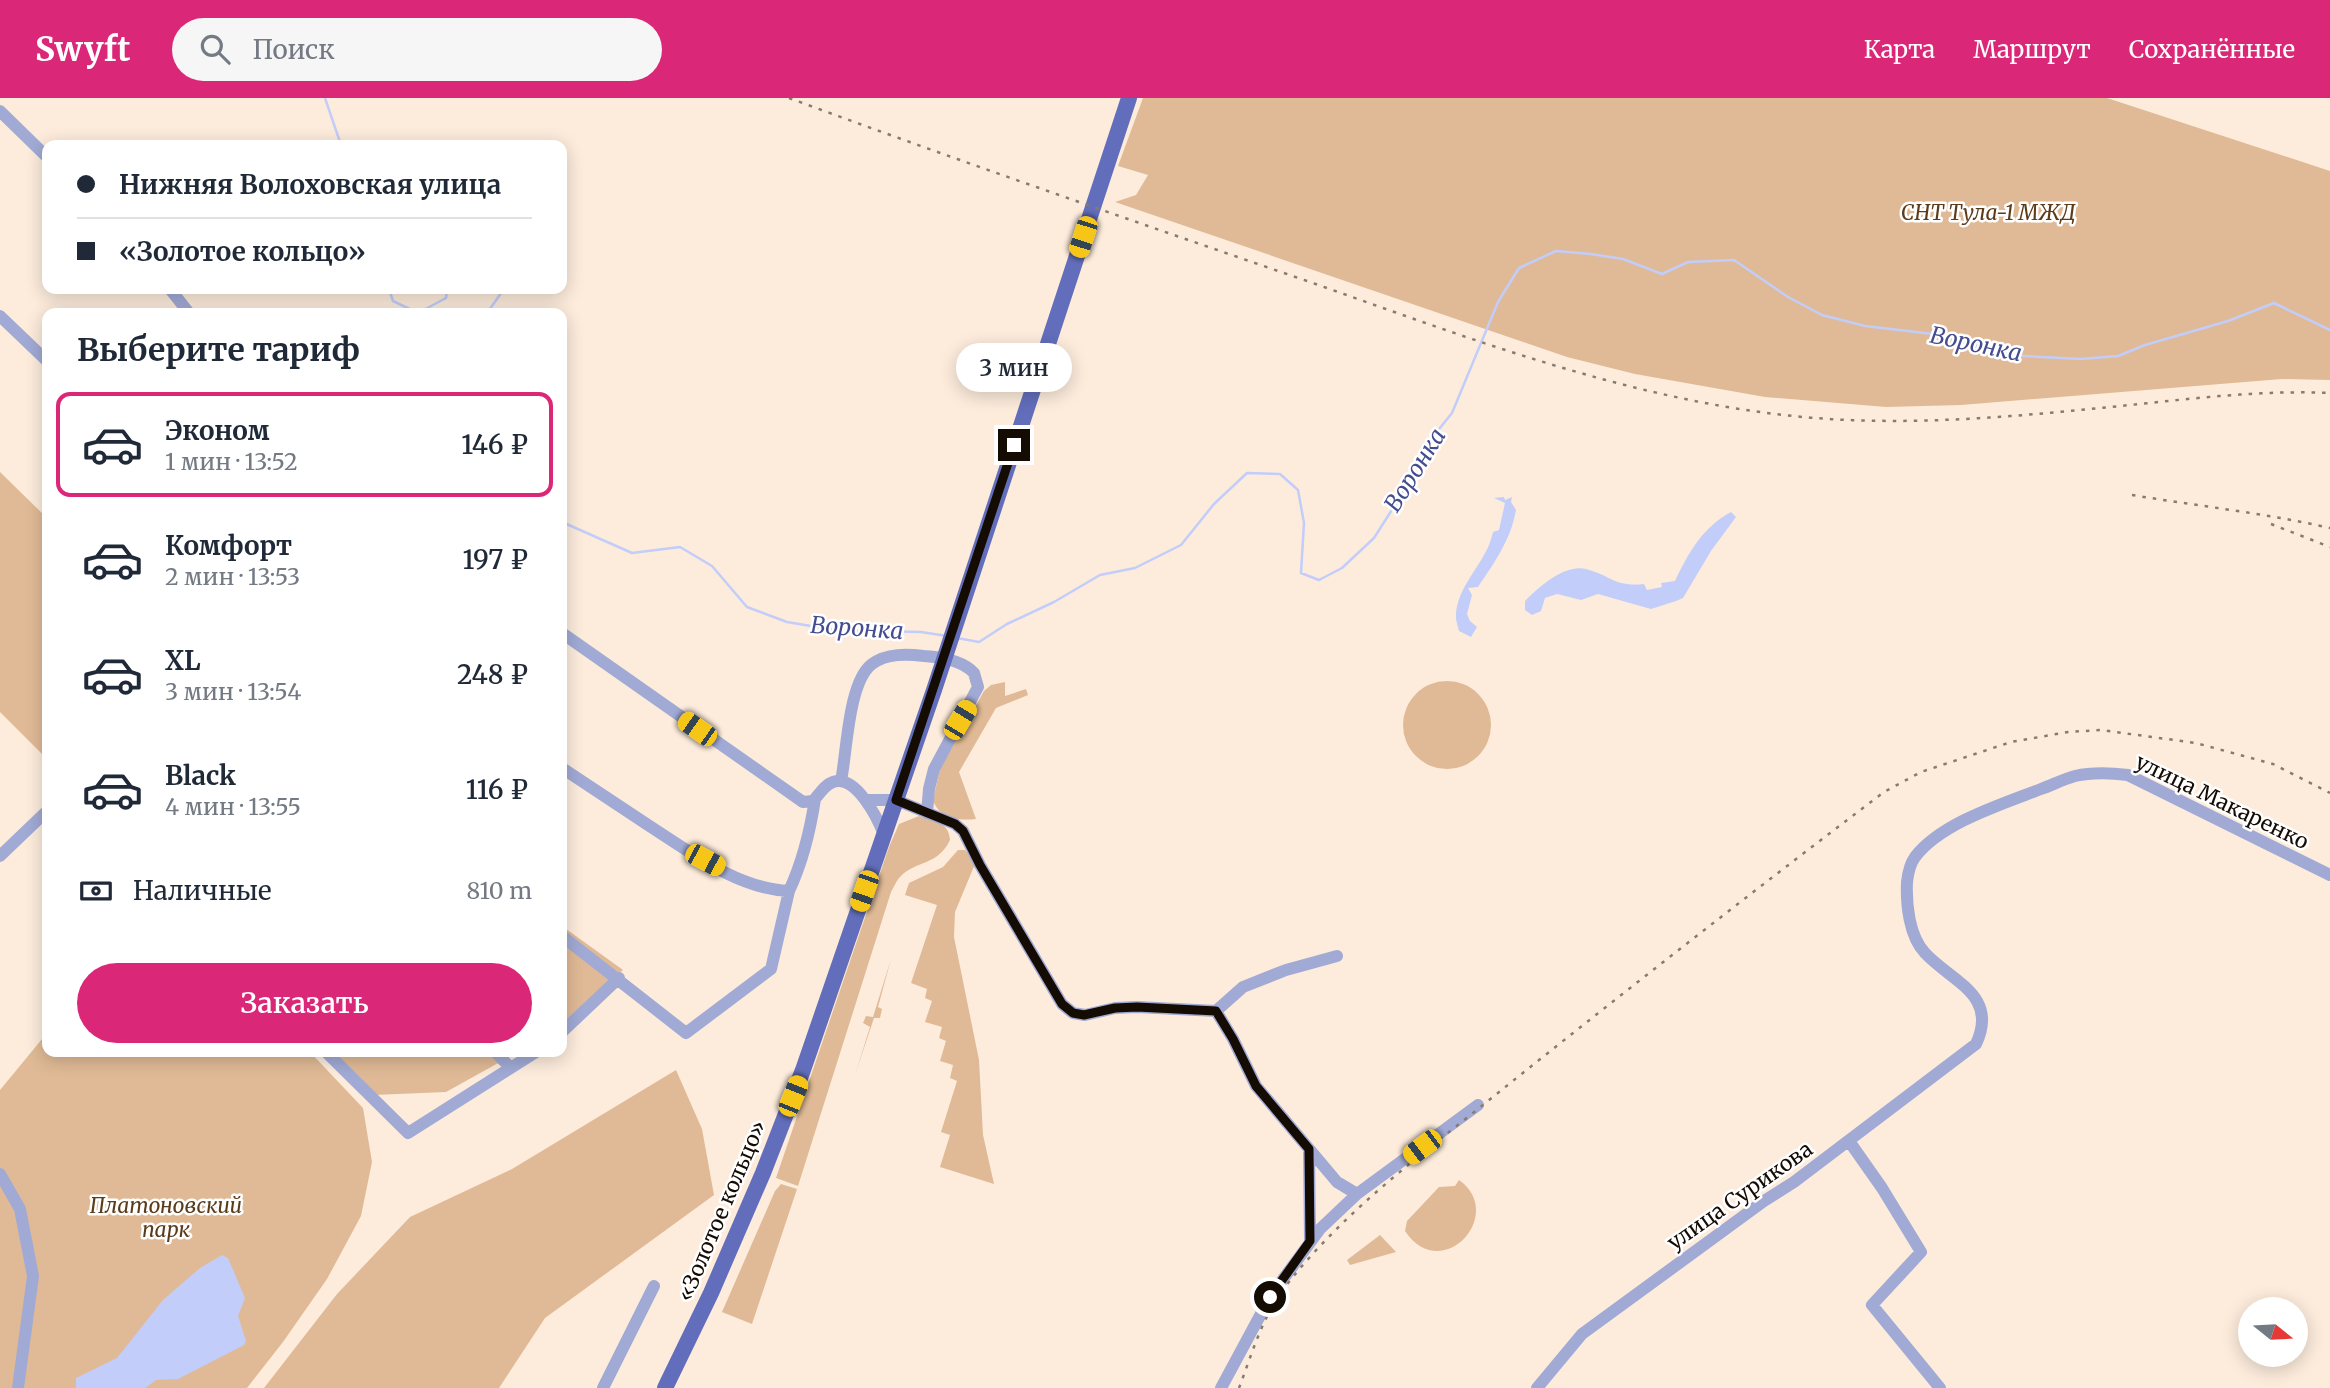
<!DOCTYPE html>
<html lang="ru">
<meta charset="utf-8">
<style>
body{margin:0;font-family:Merriweather,serif;background:#f6f6f7;color:#1f2937;height:100vh;display:flex;flex-direction:column;font-size:26px;white-space:nowrap}
*{box-sizing:border-box;margin:0}
p{font-size:23px;color:#747a83}
.icon{flex:none;width:38px;height:38px;fill:none;stroke:currentColor;stroke-width:2;stroke-linecap:round;stroke-linejoin:round}
.map{position:relative;flex:1;overflow:hidden}
.drawer{position:absolute;left:42px;top:210px;width:525px;height:749px;display:flex;flex-direction:column;background:#fff;border-radius:14px;box-shadow:0 4px 18px #0003}
.drawer>*{flex:none}
.banner{position:absolute;left:42px;top:42px;width:525px;height:154px;border-radius:14px;box-shadow:0 4px 18px #0003;display:grid;align-content:center;height:154px;padding:0 35px;background:#fff}
.needle{width:46px;rotate:108deg}
.tools{position:absolute;left:2238px;top:1199px;display:grid;gap:14px}
.tools a{display:grid;place-items:center;width:70px;height:70px;border-radius:50%;background:#fff;box-shadow:0 4px 18px #0003;font-size:35px}
.end{position:absolute;width:32px;height:32px;margin:-16px;border:9px solid #140b03;background:#fff;box-shadow:0 0 0 4px #fff}
.from{border-radius:50%}
.bubble{position:absolute;height:49px;border-radius:24px;background:#fff;box-shadow:0 4px 18px #0003;font-size:23px;font-weight:600;line-height:49px;text-align:center}
.car{position:absolute;width:21px;height:42px;margin:-21px -10px;border-radius:9px;box-shadow:0 0 5px 2px #0007;background:linear-gradient(#f5c518 24%,#345 0 40%,#f5c518 0 76%,#345 0 86%,#f5c518 0)}
.banner b{display:flex;align-items:center;gap:24px;height:66px;font-size:26px}
.banner b+b{border-top:2px solid #e0e1e3}
.banner i{width:18px;height:18px;background:#1f2937}
ul{padding:0;list-style:none}
li{display:flex;align-items:center;gap:21px;height:105px;margin:0 14px 10px;padding:0 21px;border:4px solid transparent;border-radius:14px}
li div{flex:1}
li b{display:block;font-size:26px}
li em{font-style:normal;font-weight:600}
li.on{border-color:#db2777}
li>.icon{width:63px;height:63px;stroke-width:1.5}
h2{padding:0 35px;font-size:32px;line-height:84px}
.pay{display:flex;align-items:center;gap:18px;height:77px;padding:0 35px;font-size:26px}
.pay p{margin-inline-start:auto}
.cta{display:flex;gap:14px;margin-top:auto;padding:14px 35px}
.cta a{flex:1;height:80px;border-radius:42px;background:#db2777;color:#fff;font-size:28px;font-weight:600;line-height:80px;text-align:center}
header{display:flex;align-items:center;gap:42px;box-sizing:border-box;height:98px;padding:0 35px;background:#db2777;color:#fff}
header strong{font-size:33px}
nav{display:flex;gap:38px;margin-inline-start:auto;font-size:24px}
.search{width:490px;height:63px;background:#f6f6f7;display:flex;align-items:center;gap:18px;box-sizing:border-box;padding:0 24px;border-radius:38px;color:#747a83;font-size:26px}
.map>svg:first-child{display:block}
.green{fill:#e0ba96}
.water{fill:#c2cdfa}
.lines{fill:none;stroke-linecap:round;stroke-linejoin:round}
.stream{stroke:#c2cdfa;stroke-width:2.5}
.minor{stroke:#a1aad5;stroke-width:12}
.major{stroke:#626ebb;stroke-width:16}
.rail{stroke:#877b6f;stroke-width:2.5;stroke-dasharray:3.5 7;stroke-linecap:butt}
.route{stroke:#140b03;stroke-width:9}
.labels{text-anchor:middle;stroke-width:5;stroke-linejoin:round;paint-order:stroke}
.park-label{font-size:21px;font-style:italic;fill:#5b3b19;stroke:#fff}
.street-label{font-size:21px;fill:#140b03;stroke:#fff}
.water-label{font-size:23px;font-style:italic;fill:#434d90;stroke:#fff}
</style>
<header>
<strong>Swyft</strong>
<div class="search"><svg class="icon" aria-label="search" viewBox="0 0 24 24"><circle cx="10" cy="10" r="6"/><path d="M15 15l6 6"/></svg>Поиск</div>
<nav><a>Карта</a><a>Маршрут</a><a>Сохранённые</a></nav>
</header>
<div class="map">
<svg width="2330" height="1290" viewBox="0 0 2330 1290">
<rect width="100%" height="100%" fill="#fdecdc"/>
<path class="green" d="M 1143,0 L 2107,0 L 2330,73 L 2330,282 L 2282,281 L 1961,307 L 1886,309 L 1765,299 L 1635,276 L 1567,259 L 1115,104 L 1136,97 L 1148,77 L 1118,68 Z
M 0,374 L 47,420 L 47,661 L 0,614 Z
M1403 627a44 44 0 1 1 88 0a44 44 0 1 1-88 0Z
M 1005,584 L 1005,598 L 1026,591 L 1028,597 L 996,610 L 959,674 L 976,721 C 960,723 939,721 933,702 L 940,671 L 984,593 L 991,587 Z
M 919,718 C 934,723 949,724 950,742 C 938,768 916,762 900,779 C 896,783 894,789 891,794 L 798,1088 L 776,1080 L 889,749 L 899,726 Z
M 958,752 L 965,752 L 975,766 L 955,814 L 954,839 L 979,962 L 983,1037 L 994,1086 L 940,1069 L 950,1037 L 941,1034 L 957,983 L 950,980 L 953,967 L 940,963 L 946,943 L 939,940 L 942,929 L 925,924 L 932,903 L 925,900 L 927,891 L 911,885 L 937,807 L 905,797 L 909,785 L 943,769 Z
M 562,828 L 623,872 L 562,930 Z
M 891,861 L 878,909 L 882,911 L 880,920 L 874,920 L 855,977 L 870,929 L 863,925 L 866,918 L 873,919 Z
M 47,935 L 47,954 L 310,954 L 363,1010 L 372,1064 L 361,1118 L 327,1181 L 283,1244 L 247,1290 L 0,1290 L 0,992 Z
M 333,954 L 518,954 L 446,994 L 374,997 Z
M 676,972 L 702,1031 L 714,1097 L 545,1220 L 499,1290 L 264,1290 L 337,1196 L 410,1119 L 512,1071 Z
M 1459,1082 C 1507,1116 1442,1188 1405,1133 L 1407,1123 L 1439,1089 L 1455,1088 Z
M 781,1086 L 797,1091 L 752,1226 L 722,1214 L 775,1093 Z
M 1380,1137 L 1396,1154 L 1350,1167 L 1347,1162 Z"/>
<path class="water" d="M 1504,399 L 1505,402 L 1512,399 L 1511,404 L 1516,412 C 1511,441 1495,464 1478,489 L 1468,490 L 1472,497 L 1467,516 L 1470,523 L 1477,529 L 1471,539 L 1459,533 C 1458,528 1455,521 1456,516 C 1458,492 1474,476 1485,455 C 1489,449 1491,441 1493,434 L 1499,432 L 1505,405 L 1494,400 Z
M 1731,414 L 1736,419 L 1711,453 L 1683,500 L 1676,503 L 1651,511 L 1598,496 L 1581,502 L 1557,496 L 1545,500 L 1541,513 L 1532,517 L 1525,512 L 1525,503 C 1539,489 1564,466 1586,471 C 1612,478 1614,489 1644,486 L 1647,492 L 1662,489 L 1661,485 L 1675,483 C 1689,454 1702,430 1731,414 Z
M 222,1157 L 228,1160 L 245,1200 L 238,1218 L 246,1243 L 244,1247 L 178,1281 L 156,1282 L 145,1290 L 76,1290 L 76,1280 L 117,1260 L 163,1202 L 200,1170 Z"/>
<g class="lines">
<path class="stream" d="M 325,0 L 341,47
M 389,191 L 393,203 L 418,215 L 446,200 L 447,191
M 487,215 L 504,191
M 562,424 L 632,455 L 680,449 L 712,468 L 747,509 L 787,524 L 835,532 L 921,534 L 947,538
M 957,540 L 979,544 L 1007,526 L 1054,504 L 1100,477 L 1135,470 L 1181,447 L 1214,406 L 1247,375 L 1280,376 L 1298,392 L 1304,425 L 1301,475 L 1319,482 L 1342,470 L 1374,440 L 1402,396 L 1423,351 L 1452,315 L 1498,204 L 1519,170 L 1556,153 L 1591,156 L 1623,161 L 1662,176 L 1688,164 L 1734,162 L 1788,199 L 1822,217 L 1865,228 L 1950,238 L 1983,250 L 2023,258 L 2081,261 L 2118,258 L 2145,247 L 2228,223 L 2274,205 L 2330,232"/>
<path class="minor" d="M 0,13 L 47,59
M 170,191 L 189,215
M 0,218 L 47,263
M 562,535 L 803,704 L 813,703 C 819,697 824,687 833,684 C 856,676 878,721 884,737
M 562,670 C 591,689 619,708 648,727 C 690,754 738,791 789,793 C 803,763 810,734 815,701
M 841,683 C 847,654 848,584 872,566 C 887,555 907,556 924,558 C 940,559 963,563 974,575 L 978,589 L 934,671 L 929,691 L 927,715
M 866,702 L 896,702 L 955,726 L 963,733 L 980,767 L 1062,906 L 1073,915 L 1085,917 L 1115,910 L 1137,909 L 1216,913
M 0,758 L 47,713
M 562,838 L 686,935 L 771,871 L 789,793
M 1216,913 L 1233,941 L 1256,988 L 1337,1084 L 1357,1096
M 1216,913 L 1243,889 L 1286,872 L 1337,858
M 562,934 L 619,880
M 326,954 L 408,1035 L 536,954
M 495,954 L 510,969
M 1849,1043 L 1882,1090 L 1921,1154 L 1872,1207 L 1940,1290
M 1309,1051 L 1310,1143
M 0,1076 L 20,1111 L 33,1178 L 18,1290
M 603,1290 L 654,1188
M 1221,1290 L 1270,1199 L 1320,1131 L 1357,1096 L 1478,1007
M 1537,1290 L 1582,1236 L 1764,1103 L 1794,1084 L 1976,946 C 1999,897 1952,884 1925,855 C 1909,838 1906,806 1907,784 C 1908,775 1910,766 1915,759 C 1941,725 2002,706 2041,691 C 2052,687 2064,681 2075,678 C 2093,674 2111,675 2128,677 L 2330,777"/>
<path class="major" d="M 665,1290 L 711,1195 L 763,1075 L 803,972 L 934,592 L 1129,0"/>
<path class="rail" d="M 789,0 C 962,64 1136,124 1310,184 C 1471,241 1632,303 1803,319 C 1912,329 2022,318 2130,307 C 2197,300 2263,292 2330,295
M 2132,397 C 2198,408 2264,415 2330,430
M 2271,426 L 2330,449
M 1239,1290 C 1252,1256 1262,1219 1285,1189 C 1345,1111 1428,1052 1504,990 C 1629,890 1756,791 1884,694 L 1921,674 L 2011,644 L 2068,634 L 2101,632 L 2196,645 L 2273,666 L 2330,695"/>
</g>
<g class="lines">
<path class="route" d="M 1014,347 L 896,702 L 955,726 L 963,733 L 980,767 L 1062,906 L 1073,915 L 1084,917 L 1115,910 L 1137,909 L 1216,913 L 1233,941 L 1256,988 L 1309,1051 L 1310,1143 L 1270,1199"/>
</g>
<g class="labels">
<g class="park-label">
<text x="1988" y="122">СНТ Тула-1 МЖД</text>
<text x="166" y="1115">Платоновский<tspan x="166" dy="24">парк</tspan></text>
</g>
<g class="street-label">
<text transform="translate(2222 704) rotate(26)" y="7">улица Макаренко</text>
<text transform="translate(1740 1098) rotate(-35)" y="7">улица Сурикова</text>
<text transform="translate(722 1113) rotate(-67)" y="7">«Золотое кольцо»</text>
</g>
<g class="water-label">
<text transform="translate(1976 246) rotate(12)" y="8">Воронка</text>
<text transform="translate(1415 372) rotate(-58)" y="8">Воронка</text>
<text transform="translate(857 530) rotate(4)" y="8">Воронка</text>
</g>
</g>
</svg>
<div class="tools">
<a><svg class="needle" viewBox="-14 -14 28 28"><path d="M0-13l5 13h-10z" fill="#e53935"/><path d="M0 13l5-13h-10z" fill="#747a83"/></svg></a>
</div>
<i class="end from" style="left:1270px;top:1199px"></i>
<i class="end" style="left:1014px;top:347px"></i>
<div class="bubble" style="left:956px;top:245px;width:116px">3 мин</div>
<i class="car" style="left:1083px;top:139px;rotate:198deg"></i>
<i class="car" style="left:960px;top:622px;rotate:31deg"></i>
<i class="car" style="left:697px;top:631px;rotate:305deg"></i>
<i class="car" style="left:705px;top:762px;rotate:118deg"></i>
<i class="car" style="left:864px;top:793px;rotate:199deg"></i>
<i class="car" style="left:793px;top:998px;rotate:22deg"></i>
<i class="car" style="left:1422px;top:1049px;rotate:233deg"></i>
<div class="banner">
<b><i class="from"></i>Нижняя Волоховская улица</b>
<b><i></i>«Золотое кольцо»</b>
</div>
<section class="drawer">
<h2>Выберите тариф</h2>
<ul>
<li class="on"><svg class="icon" aria-label="car" viewBox="0 0 24 24"><path d="M5 17H2v-5l4-1 3-4h7l3 4 3 1v5h-3M9 17h6M6 11h13"/><circle cx="7" cy="17" r="2"/><circle cx="17" cy="17" r="2"/></svg><div><b>Эконом</b><p>1 мин · 13:52</p></div><em>146 ₽</em></li>
<li><svg class="icon" aria-label="car" viewBox="0 0 24 24"><path d="M5 17H2v-5l4-1 3-4h7l3 4 3 1v5h-3M9 17h6M6 11h13"/><circle cx="7" cy="17" r="2"/><circle cx="17" cy="17" r="2"/></svg><div><b>Комфорт</b><p>2 мин · 13:53</p></div><em>197 ₽</em></li>
<li><svg class="icon" aria-label="car" viewBox="0 0 24 24"><path d="M5 17H2v-5l4-1 3-4h7l3 4 3 1v5h-3M9 17h6M6 11h13"/><circle cx="7" cy="17" r="2"/><circle cx="17" cy="17" r="2"/></svg><div><b>XL</b><p>3 мин · 13:54</p></div><em>248 ₽</em></li>
<li><svg class="icon" aria-label="car" viewBox="0 0 24 24"><path d="M5 17H2v-5l4-1 3-4h7l3 4 3 1v5h-3M9 17h6M6 11h13"/><circle cx="7" cy="17" r="2"/><circle cx="17" cy="17" r="2"/></svg><div><b>Black</b><p>4 мин · 13:55</p></div><em>116 ₽</em></li>
</ul>
<div class="pay"><svg class="icon" aria-label="cash" viewBox="0 0 24 24"><path d="M3 7h18v10H3z"/><circle cx="12" cy="12" r="2"/></svg>Наличные<p>810 m</p></div>
<div class="cta"><a>Заказать</a></div>
</section>
</div>
